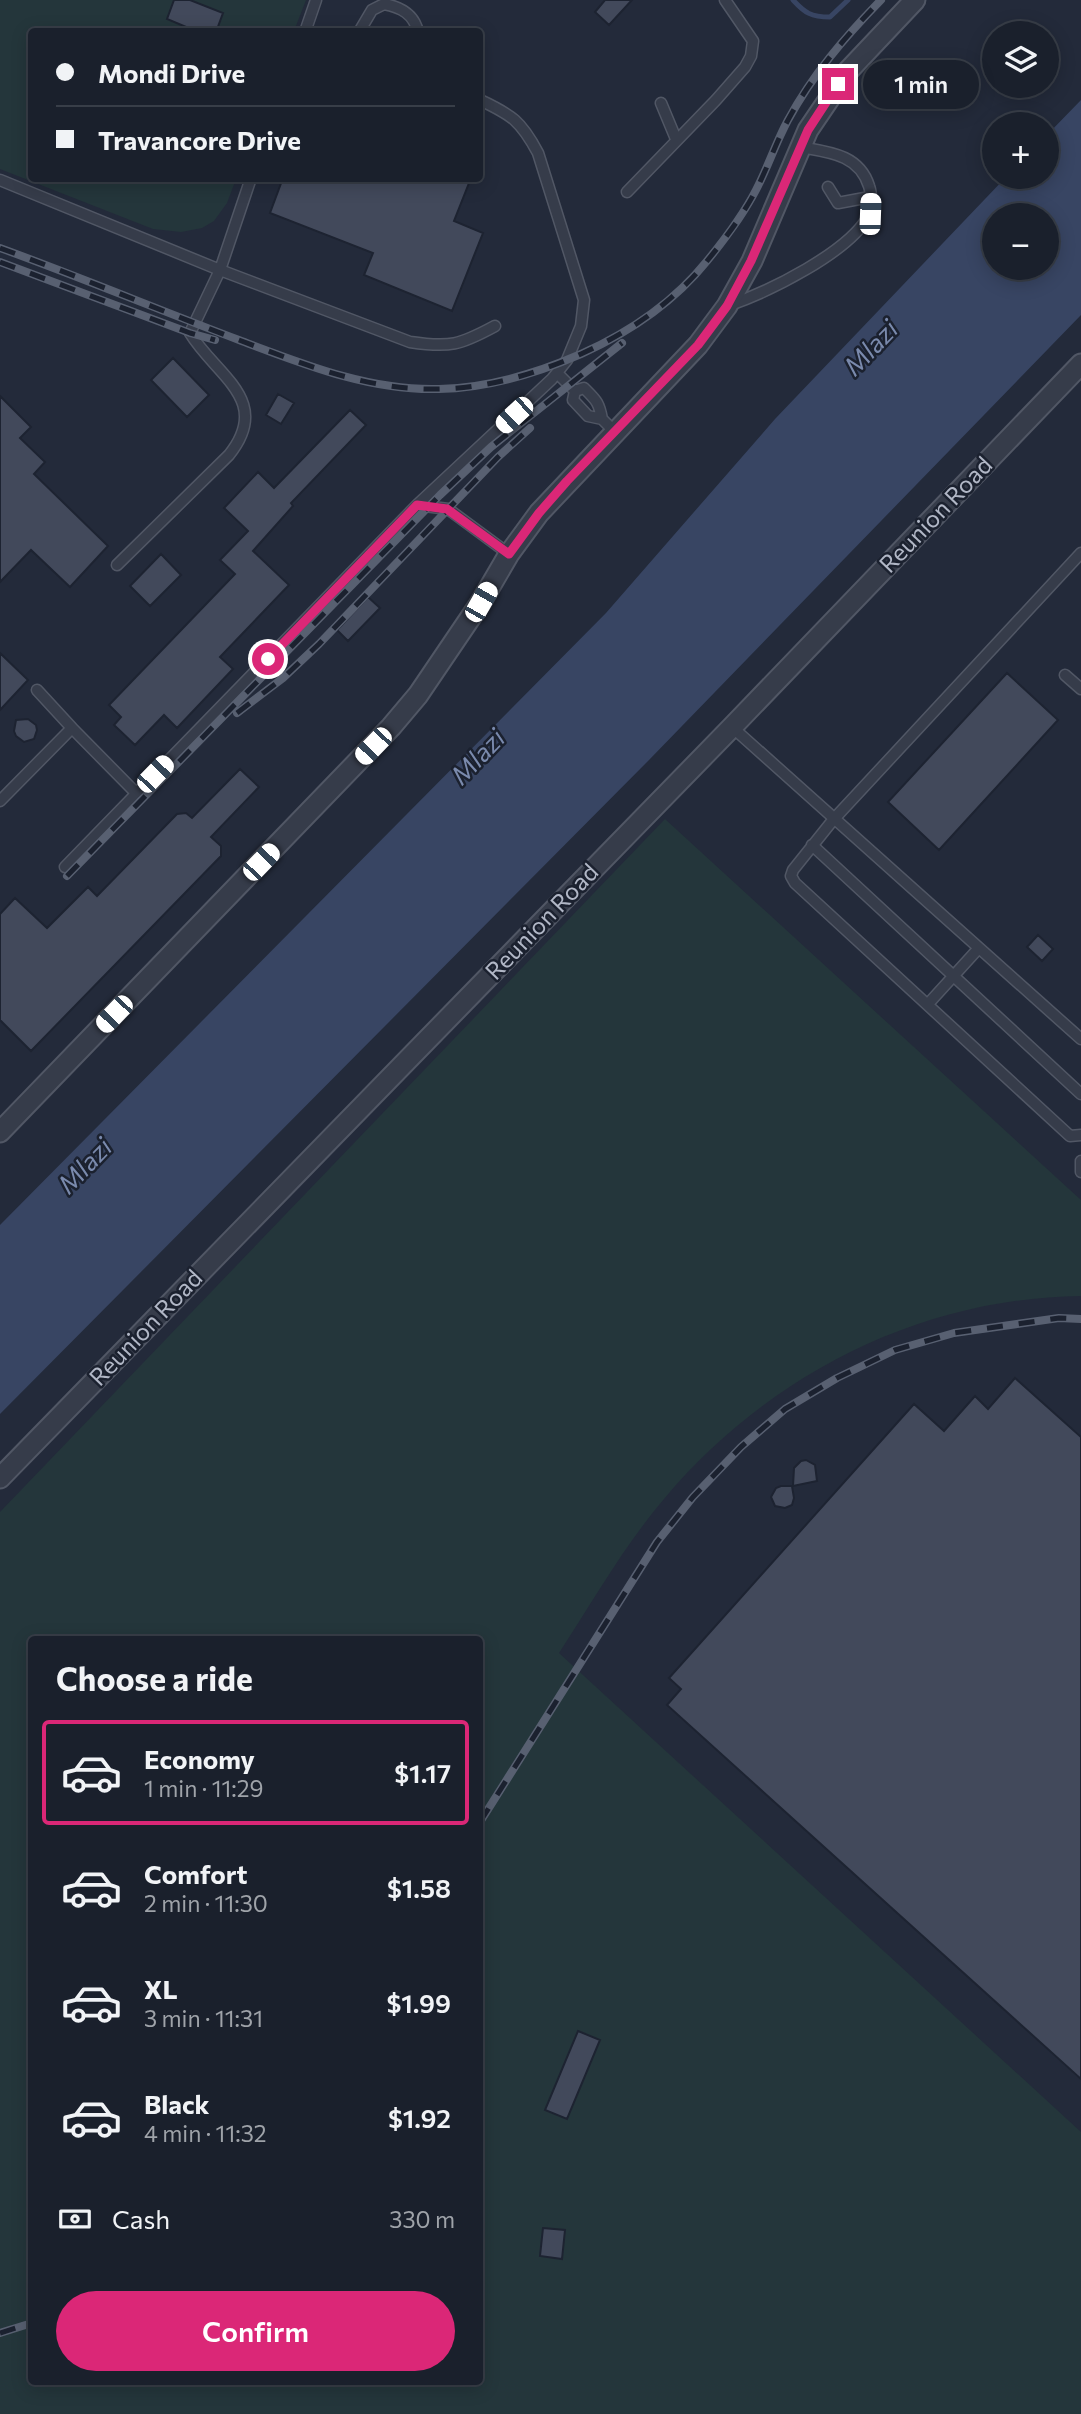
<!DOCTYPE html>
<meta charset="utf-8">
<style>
body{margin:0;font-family:Commissioner,sans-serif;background:#272d38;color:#f1f3f6;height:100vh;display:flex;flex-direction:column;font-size:26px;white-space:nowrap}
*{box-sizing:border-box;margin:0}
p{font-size:23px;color:#9fa3a9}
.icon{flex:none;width:38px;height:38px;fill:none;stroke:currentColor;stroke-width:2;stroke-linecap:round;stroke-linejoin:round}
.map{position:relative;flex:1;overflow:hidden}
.drawer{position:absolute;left:28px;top:1636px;width:455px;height:749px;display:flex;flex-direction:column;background:#1a202c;border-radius:7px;box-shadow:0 4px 18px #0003,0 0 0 2px #383e48}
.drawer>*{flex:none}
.hud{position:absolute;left:28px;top:28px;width:455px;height:154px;border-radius:7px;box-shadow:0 4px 18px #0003,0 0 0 2px #383e48;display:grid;align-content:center;height:154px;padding:0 28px;background:#1a202c}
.tools{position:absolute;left:982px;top:21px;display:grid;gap:14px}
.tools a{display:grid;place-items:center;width:77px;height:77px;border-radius:50%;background:#1a202c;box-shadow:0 4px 18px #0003,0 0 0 2px #383e48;font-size:35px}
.end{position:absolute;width:32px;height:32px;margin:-16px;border:9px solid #db2777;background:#fff;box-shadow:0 0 0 4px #fff}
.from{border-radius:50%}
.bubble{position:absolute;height:49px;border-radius:24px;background:#1a202c;box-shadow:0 4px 18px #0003,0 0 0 2px #383e48;font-size:23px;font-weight:600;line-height:49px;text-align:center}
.car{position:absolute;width:21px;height:42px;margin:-21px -10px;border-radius:9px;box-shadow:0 0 5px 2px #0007;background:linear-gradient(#fff 24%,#345 0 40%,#fff 0 76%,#345 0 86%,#fff 0)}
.hud b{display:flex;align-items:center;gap:24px;height:66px;font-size:26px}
.hud b+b{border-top:2px solid #383e48}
.hud i{width:18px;height:18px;background:#f1f3f6}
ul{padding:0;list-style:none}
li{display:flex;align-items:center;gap:21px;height:105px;margin:0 14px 10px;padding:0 14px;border:4px solid transparent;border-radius:7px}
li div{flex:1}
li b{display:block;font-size:26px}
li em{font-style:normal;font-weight:600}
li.active{border-color:#db2777}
li>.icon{width:63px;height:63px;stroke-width:1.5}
h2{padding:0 28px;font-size:32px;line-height:84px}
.pay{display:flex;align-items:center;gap:18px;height:77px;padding:0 28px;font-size:26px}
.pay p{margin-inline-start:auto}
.primary-button{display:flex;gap:14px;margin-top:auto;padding:14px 28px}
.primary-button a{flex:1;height:80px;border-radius:42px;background:#db2777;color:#fff;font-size:28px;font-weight:600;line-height:80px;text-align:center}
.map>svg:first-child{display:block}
.green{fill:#24363b;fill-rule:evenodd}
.water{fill:#384563;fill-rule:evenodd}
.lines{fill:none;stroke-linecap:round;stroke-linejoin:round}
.stream{stroke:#384563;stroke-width:5}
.building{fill:#42495b;stroke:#1d2331;stroke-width:2}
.lane-casing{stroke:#515765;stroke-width:13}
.street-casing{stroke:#515765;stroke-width:23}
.lane{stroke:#363c4a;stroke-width:10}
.street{stroke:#363c4a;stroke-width:19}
.rail-casing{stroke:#586071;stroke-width:8}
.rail{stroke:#1b212f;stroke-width:5;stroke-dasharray:16;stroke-linecap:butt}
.route{stroke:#db2777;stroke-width:9}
.labels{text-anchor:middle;stroke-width:5;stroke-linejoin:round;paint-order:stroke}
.street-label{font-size:24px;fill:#b1b7c6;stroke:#1b212f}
.water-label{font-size:26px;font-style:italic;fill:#7a8aad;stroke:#1b212f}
</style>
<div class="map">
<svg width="1081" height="2414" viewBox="0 0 1081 2414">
<rect width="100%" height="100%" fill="#232a3a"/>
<path class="green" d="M 0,0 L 306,0 L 294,31 L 32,32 L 32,178 L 236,179 L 227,203 L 214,221 L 202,228 L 181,232 L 153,229 L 0,169 Z
M 665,819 L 1081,1200 L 1081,1296 C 919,1298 767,1376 664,1499 C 624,1546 593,1601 559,1653 L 1081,2132 L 1081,2414 L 0,2414 L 0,1512 ZM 32,1640 L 480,1640 L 480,2382 L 32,2382 Z"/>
<path class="water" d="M 1081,100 L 1081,315 L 649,760 L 0,1414 L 0,1225 L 606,613 L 775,419 L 1006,177 L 1046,177 L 1047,135 ZM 994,215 L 1046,215 L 1046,268 L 994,268 Z"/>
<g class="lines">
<path class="stream" d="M 793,0 C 805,13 811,17 830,17 L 848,0"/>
</g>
<path class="building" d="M 174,0 L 190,0 L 223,13 L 216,32 L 198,32 L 167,19 Z
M 605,0 L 632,0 L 609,25 L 595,12 Z
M 283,178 L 471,178 L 454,221 L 483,233 L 452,311 L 364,275 L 373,253 L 270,213 Z
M 173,358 L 209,395 L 187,417 L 151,380 Z
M 278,394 L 294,403 L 281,424 L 266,415 Z
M 0,396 L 31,427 L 20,438 L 45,462 L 34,474 L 108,546 L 70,587 L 31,550 L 0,582 Z
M 350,410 L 366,425 L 291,503 L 293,506 L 253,551 L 289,585 L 220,657 L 233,669 L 177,728 L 164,715 L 135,745 L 114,725 L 121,717 L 109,705 L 235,574 L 220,560 L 248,531 L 224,508 L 258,472 L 274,488 Z
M 161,554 L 181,575 L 150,606 L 130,586 Z
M 368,597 L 380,608 L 348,641 L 337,630 Z
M 0,653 L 28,680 L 0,710 Z
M 1007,673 L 1058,720 L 939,850 L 888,802 Z
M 28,719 L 36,725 L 37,730 L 34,739 L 24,742 L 16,736 L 14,731 L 16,720 Z
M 240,769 L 259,787 L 211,837 L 221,846 L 221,856 L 31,1051 L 0,1020 L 0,914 L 15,898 L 47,928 L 88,887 L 97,896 L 177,814 L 186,813 L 192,818 Z
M 1038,935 L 1053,949 L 1042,961 L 1027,947 Z
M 1015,1378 L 1081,1437 L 1081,2079 L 667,1705 L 681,1689 L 669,1678 L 914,1404 L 944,1431 L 975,1396 L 988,1409 Z
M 806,1460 L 815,1465 L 817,1481 L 793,1486 L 794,1468 L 801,1461 Z
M 781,1486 L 792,1486 L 794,1498 L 792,1505 L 785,1508 L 775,1506 L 771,1497 L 776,1488 Z
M 578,2031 L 600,2040 L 567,2119 L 545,2110 Z
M 543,2228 L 565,2230 L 562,2259 L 540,2256 Z"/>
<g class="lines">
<g class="lane-casing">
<path id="lane" d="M 305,32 L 316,0
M 359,32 L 372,10 L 384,4 C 401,7 414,14 418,32
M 661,103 L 676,139
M 0,180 L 220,270 L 410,342 C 450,348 460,345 495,326
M 828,187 L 838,203 L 870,197
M 627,192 L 716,100 L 745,67 L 751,56 L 753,41 L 725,0
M 730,305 C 770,291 847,253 868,217 C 872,210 872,194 869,186 C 859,154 828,152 800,147
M 557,373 L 575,391
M 602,419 C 599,402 596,400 584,388 L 575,391 L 573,400 L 588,416 L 602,419 L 615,432
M 417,505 L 552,379 L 567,360 L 581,326 L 584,300 L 538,153 C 521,121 512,115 480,100
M 1081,553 L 833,820 L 793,870 L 791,876 L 795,883 L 1070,1136 L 1081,1135
M 117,565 L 229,455 C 273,400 216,376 190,333 L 220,270 L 251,178
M 1065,675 L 1081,689
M 37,690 L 72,728
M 732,727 L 1081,1039
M 0,801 L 72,728 L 137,794
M 812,845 L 1081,1094
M 65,867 L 417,505 L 448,509 L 509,554
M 928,1004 L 978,949
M 1081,1161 L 1081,1172"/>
</g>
<g class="street-casing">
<path id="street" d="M 0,1132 L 391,727 L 418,695 L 481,602 L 509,554 L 539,513 L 698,345 L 727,306 L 752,261 L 808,130 L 848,71 L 915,0
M 0,1478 L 732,727 L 1081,364"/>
</g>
<use href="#lane" class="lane"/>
<use href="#street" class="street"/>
<g class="rail-casing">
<path id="rail" d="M 0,248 C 80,277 159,310 239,340 C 303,364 369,391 439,389 C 489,388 535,374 581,354 C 628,333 674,302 707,261 C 725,239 743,215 756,190 C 768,167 776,142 788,120 C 813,74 844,38 881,0
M 0,262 L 190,333 L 215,340
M 237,713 L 283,678 L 319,644 L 498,457 L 530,428
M 67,876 L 440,495 L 491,447 L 622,343
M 480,1822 L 657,1542 L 693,1497 L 741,1447 L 785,1409 L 837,1378 L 895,1350 L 954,1333 L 1059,1318 L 1081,1319
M 0,2333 L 32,2323"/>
</g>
<use href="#rail" class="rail"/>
</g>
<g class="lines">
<path class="route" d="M 268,659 L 417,505 L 447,509 L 509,554 L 539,513 L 567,481 L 698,345 L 727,306 L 751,261 L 808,130 L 838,84"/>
</g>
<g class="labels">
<g class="street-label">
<text transform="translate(936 515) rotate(-46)" y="8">Reunion Road</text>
<text transform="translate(542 922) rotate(-46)" y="8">Reunion Road</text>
<text transform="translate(146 1328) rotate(-46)" y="8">Reunion Road</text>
</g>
<g class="water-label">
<text transform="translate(871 348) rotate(-46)" y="9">Mlazi</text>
<text transform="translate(478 757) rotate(-46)" y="9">Mlazi</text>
<text transform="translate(85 1166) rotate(-46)" y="9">Mlazi</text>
</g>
</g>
</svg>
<div class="tools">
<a><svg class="icon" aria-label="layers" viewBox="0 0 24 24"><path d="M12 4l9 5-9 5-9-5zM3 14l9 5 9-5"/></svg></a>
<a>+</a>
<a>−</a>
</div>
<i class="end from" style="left:268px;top:659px"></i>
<i class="end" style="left:838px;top:84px"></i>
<div class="bubble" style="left:863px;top:60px;width:116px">1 min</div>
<i class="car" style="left:870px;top:214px;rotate:2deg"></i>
<i class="car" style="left:514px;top:415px;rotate:227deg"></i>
<i class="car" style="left:481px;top:602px;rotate:30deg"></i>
<i class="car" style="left:373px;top:746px;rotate:224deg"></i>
<i class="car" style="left:155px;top:774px;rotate:44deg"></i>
<i class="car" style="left:261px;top:862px;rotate:44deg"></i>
<i class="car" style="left:114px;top:1014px;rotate:224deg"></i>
<div class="hud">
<b><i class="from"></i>Mondi Drive</b>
<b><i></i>Travancore Drive</b>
</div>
<section class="drawer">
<h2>Choose a ride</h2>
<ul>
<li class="active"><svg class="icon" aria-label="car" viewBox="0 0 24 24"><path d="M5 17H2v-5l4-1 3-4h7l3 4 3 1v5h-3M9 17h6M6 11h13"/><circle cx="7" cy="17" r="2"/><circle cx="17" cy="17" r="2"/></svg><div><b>Economy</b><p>1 min · 11:29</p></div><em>$1.17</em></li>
<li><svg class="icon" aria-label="car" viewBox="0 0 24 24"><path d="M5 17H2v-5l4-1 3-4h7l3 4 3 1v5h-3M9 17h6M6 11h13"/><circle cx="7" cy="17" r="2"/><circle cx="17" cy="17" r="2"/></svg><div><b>Comfort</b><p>2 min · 11:30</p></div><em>$1.58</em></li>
<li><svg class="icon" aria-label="car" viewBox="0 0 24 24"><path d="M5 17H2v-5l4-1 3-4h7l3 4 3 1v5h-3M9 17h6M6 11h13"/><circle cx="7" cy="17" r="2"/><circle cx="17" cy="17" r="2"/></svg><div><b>XL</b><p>3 min · 11:31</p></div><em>$1.99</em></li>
<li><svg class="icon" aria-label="car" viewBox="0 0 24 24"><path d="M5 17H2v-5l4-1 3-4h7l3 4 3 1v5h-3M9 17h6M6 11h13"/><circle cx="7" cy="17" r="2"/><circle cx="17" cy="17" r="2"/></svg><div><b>Black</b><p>4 min · 11:32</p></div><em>$1.92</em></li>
</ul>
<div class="pay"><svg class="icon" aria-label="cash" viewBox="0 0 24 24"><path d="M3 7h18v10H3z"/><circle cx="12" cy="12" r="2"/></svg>Cash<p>330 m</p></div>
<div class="primary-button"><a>Confirm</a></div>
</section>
</div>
